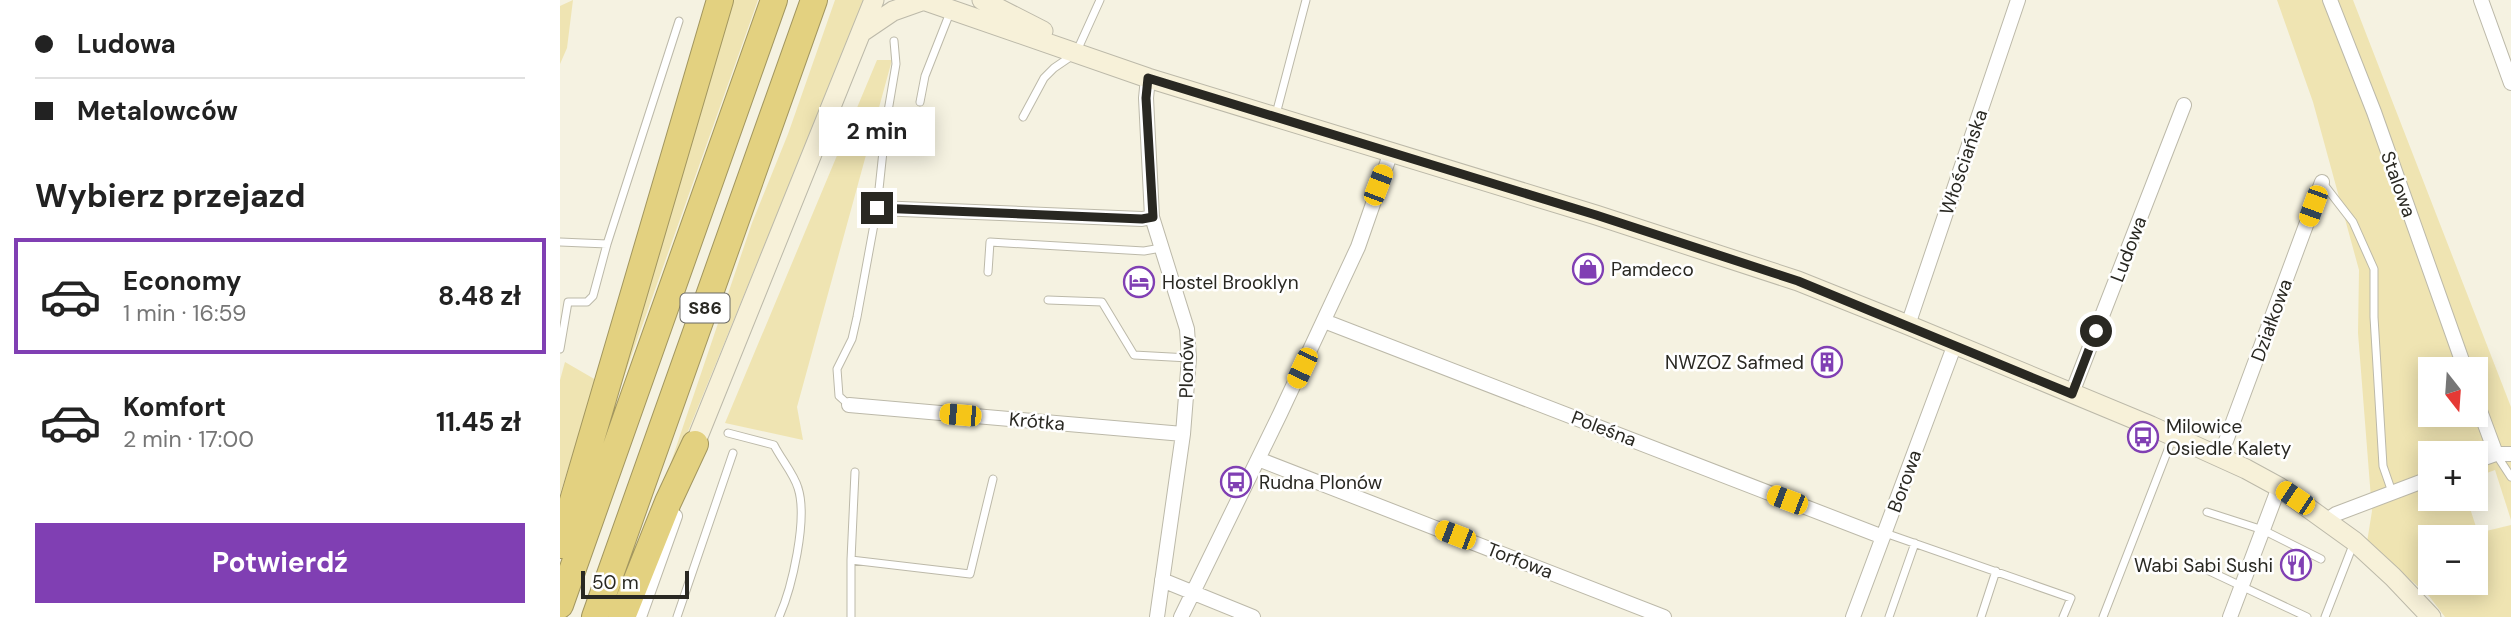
<!DOCTYPE html>
<html lang="pl">
<meta charset="utf-8">
<style>
body{margin:0;font-family:"DM Sans",sans-serif;background:#f2f2f2;color:#222;height:100vh;display:flex;flex-direction:column;font-size:26px;white-space:nowrap}
*{box-sizing:border-box;margin:0}
p{font-size:23px;color:#767676}
.icon{flex:none;width:38px;height:38px;fill:none;stroke:currentColor;stroke-width:2;stroke-linecap:round;stroke-linejoin:round}
.map{position:relative;flex:1;overflow:hidden}
.drawer{display:flex;flex-direction:column;background:#fff;width:560px}
.drawer>*{flex:none}
.guide{display:grid;align-content:center;height:154px;padding:0 35px;background:#fff}
.needle{width:46px;rotate:163deg}
.controls{position:absolute;left:1858px;top:357px;display:grid;gap:14px}
.controls a{display:grid;place-items:center;width:70px;height:70px;border-radius:0px;background:#fff;box-shadow:0 4px 18px #0003;font-size:35px}
.scale{position:absolute;left:21px;bottom:18px;width:108px;box-sizing:border-box;padding-left:7px;border:4px solid #292822;border-top:0;font-size:19px;line-height:24px;white-space:nowrap;color:#292822;-webkit-text-stroke:5px #fff;paint-order:stroke}
.end{position:absolute;width:32px;height:32px;margin:-16px;border:9px solid #292822;background:#fff;box-shadow:0 0 0 4px #fff}
.from{border-radius:50%}
.bubble{position:absolute;height:49px;border-radius:0px;background:#fff;box-shadow:0 4px 18px #0003;font-size:23px;font-weight:700;line-height:49px;text-align:center}
.car{position:absolute;width:21px;height:42px;margin:-21px -10px;border-radius:9px;box-shadow:0 0 5px 2px #0007;background:linear-gradient(#f5c518 24%,#345 0 40%,#f5c518 0 76%,#345 0 86%,#f5c518 0)}
.guide b{display:flex;align-items:center;gap:24px;height:66px;font-size:26px}
.guide b+b{border-top:2px solid #e0e0e0}
.guide i{width:18px;height:18px;background:#222}
ul{padding:0;list-style:none}
li{display:flex;align-items:center;gap:21px;height:116px;margin:0 14px 10px;padding:0 21px;border:4px solid transparent;border-radius:0px}
li div{flex:1}
li b{display:block;font-size:26px}
li em{font-style:normal;font-weight:700}
li.active{border-color:#803fb3}
li>.icon{width:63px;height:63px;stroke-width:1.5}
h2{padding:0 35px;font-size:32px;line-height:84px}
.primary-button{display:flex;gap:14px;margin-top:auto;padding:14px 35px}
.primary-button a{flex:1;height:80px;border-radius:0px;background:#803fb3;color:#fff;font-size:28px;font-weight:700;line-height:80px;text-align:center}
main{display:flex;flex:1;min-height:0}
.map>svg:first-child{display:block}
.green{fill:#efe4b2;fill-rule:evenodd}
.lines{fill:none;stroke-linecap:round;stroke-linejoin:round}
.lane-casing{stroke:#bcb9a9;stroke-width:9}
.street-casing{stroke:#bcb9a9;stroke-width:16}
.secondary-casing{stroke:#bcb9a9;stroke-width:21}
.highway-casing{stroke:#a2965f;stroke-width:28}
.lane{stroke:#fff;stroke-width:7}
.street{stroke:#fff;stroke-width:14}
.secondary{stroke:#f7f1d9;stroke-width:19}
.highway{stroke:#e3d180;stroke-width:26}
.route{stroke:#292822;stroke-width:9}
.labels{text-anchor:middle;stroke-width:5;stroke-linejoin:round;paint-order:stroke}
.shield{fill:#fff;stroke:#696864;stroke-width:2}
.shield-label{font-size:18px;font-weight:bold;fill:#292822}
.street-label{font-size:19px;fill:#292822;stroke:#fff}
.poi-label{font-size:19px;fill:#292822;stroke:#fff;text-anchor:start}
</style>
<main>
<section class="drawer">
<div class="guide">
<b><i class="from"></i>Ludowa</b>
<b><i></i>Metalowców</b>
</div>
<h2>Wybierz przejazd</h2>
<ul>
<li class="active"><svg class="icon" aria-label="car" viewBox="0 0 24 24"><path d="M5 17H2v-5l4-1 3-4h7l3 4 3 1v5h-3M9 17h6M6 11h13"/><circle cx="7" cy="17" r="2"/><circle cx="17" cy="17" r="2"/></svg><div><b>Economy</b><p>1 min · 16:59</p></div><em>8.48 zł</em></li>
<li><svg class="icon" aria-label="car" viewBox="0 0 24 24"><path d="M5 17H2v-5l4-1 3-4h7l3 4 3 1v5h-3M9 17h6M6 11h13"/><circle cx="7" cy="17" r="2"/><circle cx="17" cy="17" r="2"/></svg><div><b>Komfort</b><p>2 min · 17:00</p></div><em>11.45 zł</em></li>
</ul>
<div class="primary-button"><a>Potwierdź</a></div>
</section>
<div class="map">
<svg width="1951" height="617" viewBox="0 0 1951 617">
<rect width="100%" height="100%" fill="#f5f2e1"/>
<path class="green" d="M 13,0 L 7,48 L 0,64 L 0,6 Z
M 171,0 L 198,0 L 23,492 Z
M 275,0 L 305,0 L 90,524 L 192,223 L 228,134 Z
M 1717,0 L 1793,0 L 1951,407 L 1951,520 L 1935,470 L 1916,477 L 1916,453 L 1871,453 L 1871,499 L 1907,499 L 1918,533 L 1951,525 L 1951,617 L 1885,617 L 1869,596 L 1807,542 L 1812,511 L 1798,333 L 1799,270 L 1753,102 ZM 1871,369 L 1916,369 L 1916,415 L 1871,415 ZM 1871,537 L 1916,537 L 1916,583 L 1871,583 Z
M 317,60 L 332,60 L 237,407 L 243,440 L 165,423 Z
M 5,362 L 36,380 L 0,494 L 0,380 Z"/>
<g class="lines">
<g class="lane-casing">
<path id="lane" d="M 360,102 L 365,76 L 391,10
M 716,114 L 746,0
M 463,117 L 484,78 L 494,68 L 516,53 L 540,0
M 1762,182 L 1793,222 L 1814,269 L 1814,317 L 1823,466 L 1832,492
M 0,242 L 47,244 L 119,21
M 428,272 L 430,242 L 584,251 L 601,248
M 488,300 L 542,302 L 574,355 L 629,358
M 0,349 L 8,302 L 27,302 L 33,296 L 47,244
M 289,405 L 279,396 L 277,369 L 292,339 L 297,317 L 317,208 L 326,123 L 336,64 L 334,41
M 168,433 L 214,445 C 221,459 234,474 238,488 C 248,519 232,588 219,617
M 1936,454 L 1951,477
M 1647,512 L 1703,530 L 1761,559
M 1325,533 L 1511,598 L 1503,617
M 291,560 L 295,472
M 1628,561 L 1747,617
M 117,617 L 173,453
M 291,617 L 291,560 L 410,574 L 433,479
M 1329,617 L 1355,543
M 1421,617 L 1436,571
M 1543,617 L 1613,437
M 1765,617 L 1793,545"/>
</g>
<g class="street-casing">
<path id="street" d="M 1770,0 L 1814,112 L 1905,369
M 1921,0 L 1951,83
M 588,78 L 586,98 L 592,217 L 627,329 L 629,358 L 623,434 L 597,617
M 317,208 L 582,219 L 592,217
M 764,321 L 1323,537
M 1348,325 L 1458,0
M 1512,393 L 1624,105
M 1916,400 L 1936,454
M 289,405 L 623,434
M 1660,457 L 1762,182
M 698,459 L 1104,617
M 1916,461 L 1936,454 L 1951,454
M 1767,520 L 1776,514 L 1871,478
M 602,580 L 693,617
M 79,617 L 115,516
M 621,617 L 720,414 L 798,247 L 831,152
M 1293,617 L 1395,344
M 1670,617 L 1719,487"/>
</g>
<g class="secondary-casing">
<path id="secondary" d="M 363,0 L 588,78 L 1036,215 L 1238,281 L 1348,325 L 1591,426 L 1686,469 L 1719,487 L 1794,541 L 1833,577 L 1871,617
M 422,0 L 483,31
M 302,32 L 333,11 L 364,0
M 135,444 L 314,0"/>
</g>
<g class="highway-casing">
<path id="highway" d="M 0,545 L 160,0
M 0,605 L 214,0
M 35,617 L 254,0
M 62,617 L 108,502 L 135,444"/>
</g>
<use href="#lane" class="lane"/>
<use href="#street" class="street"/>
<use href="#secondary" class="secondary"/>
<use href="#highway" class="highway"/>
</g>
<g class="lines">
<path class="route" d="M 317,208 L 582,219 L 593,217 L 586,98 L 588,78 L 1036,215 L 1238,281 L 1512,394 L 1536,331"/>
</g>
<defs>
<g id="shop-ring" transform="scale(1.575)"><circle r="9.5" fill="#fff" stroke="#803fb3" stroke-width="1.5"/><path d="M-5-2.5h2.3a2.7 3.5 0 0 1 5.4 0H5L5.5 6h-11ZM-1.5-2.5h3a1.5 2.3 0 0 0-3 0Z" fill="#803fb3"/></g>
<g id="hotel-ring" transform="scale(1.575)"><circle r="9.5" fill="#fff" stroke="#803fb3" stroke-width="1.5"/><path d="M-6-4.5h1.5V1H6V5H4.5V3h-9V5H-6ZM-4 0a1.8 1.8 0 1 1 3.6 0ZM.5 0V-2.5h3Q6-2.5 6 0Z" fill="#803fb3"/></g>
<g id="building-ring" transform="scale(1.575)"><circle r="9.5" fill="#fff" stroke="#803fb3" stroke-width="1.5"/><path d="M-4-6H4V6H1V3H-1V6H-4ZM-2.5-4.3h1.7v1.8h-1.7ZM.8-4.3h1.7v1.8H.8ZM-2.5-1h1.7V.8h-1.7ZM.8-1h1.7V.8H.8Z" fill="#803fb3"/></g>
<g id="bus-ring" transform="scale(1.575)"><circle r="9.5" fill="#fff" stroke="#803fb3" stroke-width="1.5"/><path d="M-5-6H5V4H4V6H2V4H-2V6H-4V4H-5ZM-3.5-4V0h7V-4ZM-3.5 1.2v1.5H-2V1.2ZM2 1.2v1.5H3.5V1.2Z" fill="#803fb3"/></g>
<g id="restaurant-ring" transform="scale(1.575)"><circle r="9.5" fill="#fff" stroke="#803fb3" stroke-width="1.5"/><path d="M-5-6h1v4h1v-4h1v4h1v-4h1v5L-1.5 .5V6h-2V.5L-5-1ZM5-6V6H3V1.5H1.5Q1.5-4 5-6Z" fill="#803fb3"/></g>
</defs>
<g fill-rule="evenodd">
<use href="#shop-ring" x="1028" y="269"/>
<use href="#hotel-ring" x="579" y="282"/>
<use href="#building-ring" x="1267" y="362"/>
<use href="#bus-ring" x="1583" y="437"/>
<use href="#bus-ring" x="676" y="482"/>
<use href="#restaurant-ring" x="1736" y="565"/>
</g>
<g class="labels">
<rect class="shield" x="120.5" y="293.5" width="49" height="29" rx="5"/>
<g class="shield-label">
<text x="145" y="314">S86</text>
</g>
<g class="street-label">
<text transform="translate(1403 162) rotate(-71)" y="7">Włościańska</text>
<text transform="translate(1839 184) rotate(70)" y="7">Stalowa</text>
<text transform="translate(1568 249) rotate(-69)" y="7">Ludowa</text>
<text transform="translate(1711 320) rotate(-70)" y="7">Działkowa</text>
<text transform="translate(626 367) rotate(-89)" y="7">Plonów</text>
<text transform="translate(477 421) rotate(5)" y="7">Krótka</text>
<text transform="translate(1044 428) rotate(21)" y="7">Poleśna</text>
<text transform="translate(1344 481) rotate(-70)" y="7">Borowa</text>
<text transform="translate(960 560) rotate(21)" y="7">Torfowa</text>
</g>
<g class="poi-label">
<text x="1051" y="276">Pamdeco</text>
<text x="602" y="289">Hostel Brooklyn</text>
<text x="1244" y="369" text-anchor="end">NWZOZ Safmed</text>
<text x="1606" y="433">Milowice<tspan x="1606" dy="22">Osiedle Kalety</tspan></text>
<text x="699" y="489">Rudna Plonów</text>
<text x="1713" y="572" text-anchor="end">Wabi Sabi Sushi</text>
</g>
</g>
</svg>
<div class="controls">
<a><svg class="needle" viewBox="-14 -14 28 28"><path d="M0-13l5 13h-10z" fill="#e53935"/><path d="M0 13l5-13h-10z" fill="#767676"/></svg></a>
<a>+</a>
<a>−</a>
</div>
<div class="scale">50 m</div>
<i class="end from" style="left:1536px;top:331px"></i>
<i class="end" style="left:317px;top:208px"></i>
<div class="bubble" style="left:259px;top:107px;width:116px">2 min</div>
<i class="car" style="left:818px;top:185px;rotate:21deg"></i>
<i class="car" style="left:1753px;top:206px;rotate:200deg"></i>
<i class="car" style="left:742px;top:368px;rotate:205deg"></i>
<i class="car" style="left:400px;top:415px;rotate:275deg"></i>
<i class="car" style="left:1735px;top:498px;rotate:304deg"></i>
<i class="car" style="left:1227px;top:500px;rotate:291deg"></i>
<i class="car" style="left:895px;top:535px;rotate:291deg"></i>
</div>
</main>
